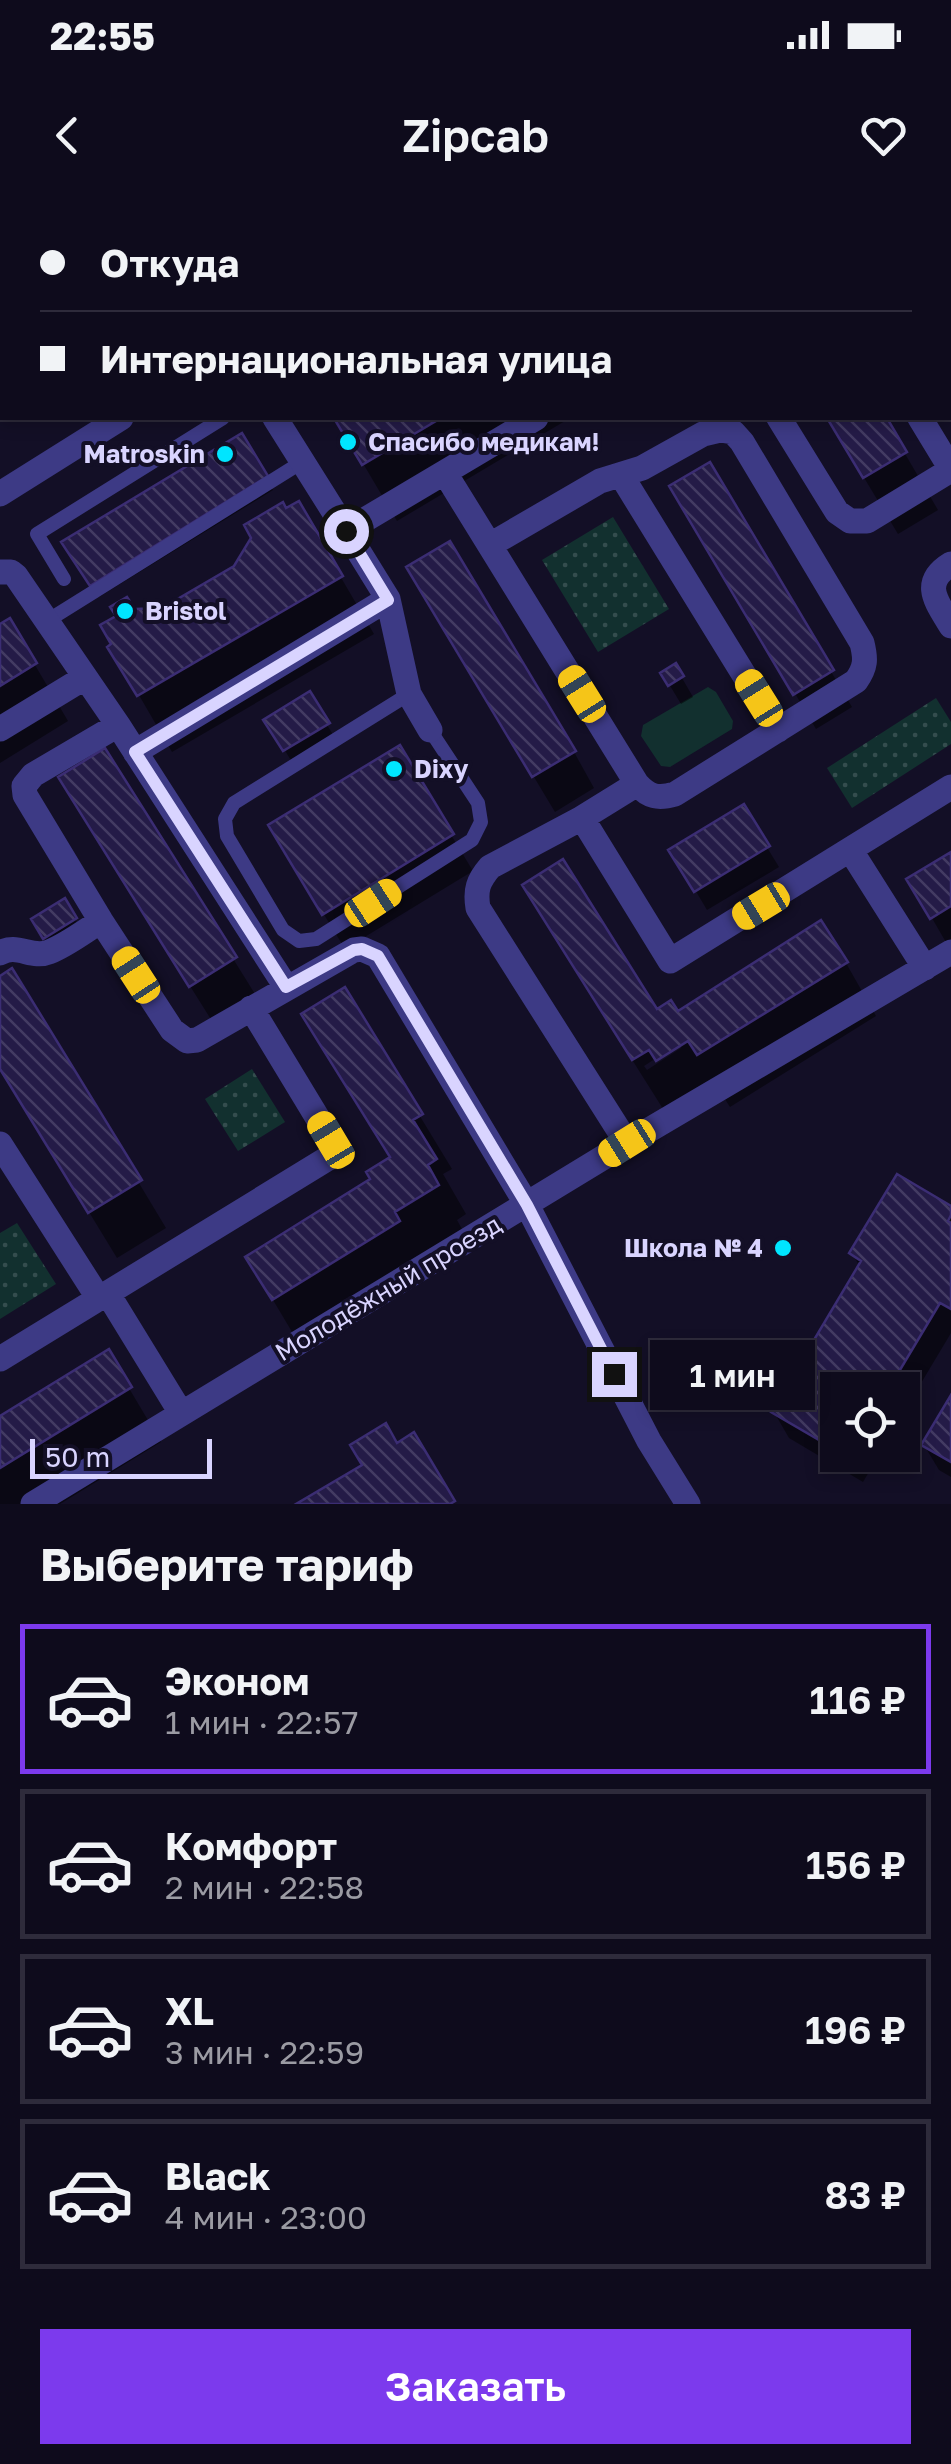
<!DOCTYPE html>
<html lang="ru">
<meta charset="utf-8">
<style>
body{margin:0;font-family:"Golos Text",sans-serif;background:#1c1929;color:#f1f3f6;height:100vh;display:flex;flex-direction:column;font-size:38px;white-space:nowrap}
*{box-sizing:border-box;margin:0}
p{font-size:32px;color:#9b9ba3}
.icon{flex:none;width:55px;height:55px;fill:none;stroke:currentColor;stroke-width:2;stroke-linecap:round;stroke-linejoin:round}
.map{position:relative;height:1304px;overflow:hidden}
.sheet{display:flex;flex-direction:column;background:#0e0b1c;flex:1}
.sheet>*{flex:none}
.banner{position:absolute;left:0px;top:0px;width:952px;height:220px;box-shadow:0 5px 15px #0003,0 0 0 2px #2e2b3b;display:grid;align-content:center;height:220px;padding:0 40px;background:#0e0b1c}
.controls{position:absolute;left:820px;top:1172px;display:grid;gap:20px}
.controls a{display:grid;place-items:center;width:100px;height:100px;border-radius:0px;background:#0e0b1c;box-shadow:0 5px 15px #0003,0 0 0 2px #2e2b3b;font-size:50px}
.scale{position:absolute;left:30px;bottom:25px;width:182px;box-sizing:border-box;padding-left:10px;border:5px solid #d9d4ff;border-top:0;font-size:28px;line-height:35px;white-space:nowrap;color:#d9d4ff;-webkit-text-stroke:8px #130f26;paint-order:stroke}
.end{position:absolute;width:45px;height:45px;margin:-22px;border:12px solid #d9d4ff;background:#111;box-shadow:0 0 0 5px #111}
.from{border-radius:50%}
.bubble{position:absolute;height:70px;border-radius:0px;background:#0e0b1c;box-shadow:0 5px 15px #0003,0 0 0 2px #2e2b3b;font-size:32px;font-weight:600;line-height:70px;text-align:center}
.car{position:absolute;width:30px;height:60px;margin:-30px -15px;border-radius:12px;box-shadow:0 0 8px 2px #0007;background:linear-gradient(#f5c518 24%,#345 0 40%,#f5c518 0 76%,#345 0 86%,#f5c518 0)}
.banner b{display:flex;align-items:center;gap:35px;height:95px;font-size:38px}
.banner b+b{border-top:2px solid #2e2b3b}
.banner i{width:25px;height:25px;background:#f1f3f6}
ul{padding:0;list-style:none}
li{display:flex;align-items:center;gap:30px;height:150px;margin:0 20px 15px;padding:0 20px;border:5px solid #2e2b3b;border-radius:0px}
li div{flex:1}
li b{display:block;font-size:38px}
li em{font-style:normal;font-weight:600}
li.active{border-color:#7c3aed}
li>.icon{width:90px;height:90px;stroke-width:1.5}
h2{padding:0 40px;font-size:45px;line-height:120px}
.button{display:flex;gap:20px;margin-top:auto;padding:20px 40px}
.button a{flex:1;height:115px;border-radius:0px;background:#7c3aed;color:#fff;font-size:40px;font-weight:600;line-height:115px;text-align:center}
.status{display:flex;justify-content:space-between;align-items:center;height:70px;padding:0 50px;background:#0e0b1c;direction:ltr}
.status svg{height:28px;fill:currentColor}
header{display:flex;justify-content:space-between;align-items:center;height:130px;padding:0 40px;background:#0e0b1c;font-size:45px;font-weight:600}
.map>svg:first-child{display:block}
.green{fill:url(#green-dots)}
.pitch{fill:#12302f}
.shadow{fill:#0007;fill-rule:evenodd}
.building{fill:url(#building-back-hatch);stroke:#3b2d73;stroke-width:2.5}
.lines{fill:none;stroke-linecap:round;stroke-linejoin:round}
.service{stroke:#3d3a85;stroke-width:14}
.minor{stroke:#3d3a85;stroke-width:25}
.tertiary{stroke:#3d3a85;stroke-width:25}
.route{stroke:#d9d4ff;stroke-width:12}
.poi-dot{fill:#00e5ff;stroke:#130f26;stroke-width:4}
.labels{text-anchor:middle;stroke-width:8;stroke-linejoin:round;paint-order:stroke}
.poi-label{font-size:25px;font-weight:bold;fill:#d9d4ff;stroke:#130f26;text-anchor:start}
.street-label{font-size:25px;fill:#d9d4ff;stroke:#130f26}
</style>
<div class="status"><b>22:55</b><svg viewBox="0 0 49 12"><path d="M0 12V9h3v3zM5 12V6h3v6zM10 12V3h3v9zM15 12V0h3v12zM26 1h20v11H26zM47 4h2v5h-2z"/></svg></div>
<header><svg class="icon" aria-label="back" viewBox="0 0 24 24"><path d="M15 5l-7 7 7 7"/></svg>Zipcab<svg class="icon" aria-label="heart" viewBox="0 0 24 24"><path d="M12 20l-8-8c-3-5 5-10 8-4 3-6 11-1 8 4z"/></svg></header>
<div class="map">
<svg width="951" height="1304" viewBox="0 0 951 1304">
<defs>
<pattern id="green-dots" width="8" height="8" patternUnits="userSpaceOnUse" patternTransform="scale(2.5)"><rect width="8" height="8" fill="#12302f"/><path d="M2 2h.1M6 6h.1" fill="none" stroke="#344d4e" stroke-width="1.8" stroke-linecap="round"/></pattern>
<pattern id="building-back-hatch" width="6" height="6" patternUnits="userSpaceOnUse" patternTransform="scale(2.5)"><rect width="6" height="6" fill="#241b47"/><path d="M-1 5l2 2M0 0l6 6M5-1l2 2" fill="none" stroke="#433b63"/></pattern>
</defs>
<rect width="100%" height="100%" fill="#130f26"/>
<path class="green" d="M 613,317 L 669,409 L 598,452 L 542,360 Z
M 936,498 L 951,522 L 951,544 L 852,608 L 827,568 Z
M 252,869 L 285,922 L 238,951 L 205,899 Z
M 17,1023 L 56,1084 L 0,1119 L 0,1033 Z"/>
<path class="pitch" d="M 708,487 L 716,492 L 733,521 L 732,529 L 670,567 L 661,566 L 641,536 L 643,525 Z"/>
<path class="shadow" d="M 239,0 L 390,0 L 386,2 L 235,2 Z
M 861,0 L 906,0 L 907,2 L 862,2 Z
M 0,152 L 2,156 L 2,200 L 0,202 Z
M 344,218 L 570,218 L 397,321 L 338,221 Z
M 828,218 L 884,218 L 938,310 L 898,334 Z
M 242,237 L 273,290 L 99,397 L 71,355 Z
M 709,266 L 852,507 L 816,529 L 673,287 Z
M 298,304 L 374,434 L 172,552 L 111,447 L 133,412 L 163,410 L 236,367 L 286,312 Z
M 430,404 L 574,552 L 594,588 L 555,612 Z
M 9,421 L 68,521 L 0,563 L 0,427 Z
M 675,466 L 693,497 L 681,504 L 663,474 Z
M 309,495 L 338,543 L 296,569 L 267,520 Z
M 399,549 L 473,671 L 345,749 L 292,662 Z
M 104,551 L 255,794 L 212,821 L 82,614 Z
M 743,608 L 779,667 L 707,710 L 672,651 Z
M 951,655 L 951,751 L 910,680 Z
M 64,701 L 86,738 L 56,757 L 34,720 Z
M 556,739 L 657,812 L 677,815 L 846,763 L 876,816 L 730,907 L 721,893 L 665,912 ZM 681,842 L 681,848 L 647,870 L 644,866 Z
M 12,772 L 166,1028 L 117,1058 L 0,866 L 0,779 Z
M 344,791 L 452,969 L 443,974 L 466,1014 L 457,1020 L 468,1040 L 304,1152 L 248,1058 L 374,980 L 391,959 Z
M 951,1009 L 951,1133 L 902,1215 L 902,1190 L 838,1190 L 838,1255 L 879,1255 L 863,1282 L 789,1238 L 774,1212 L 860,1067 L 852,1053 Z
M 108,1153 L 161,1242 L 60,1304 L 0,1304 L 0,1219 Z
M 951,1200 L 951,1277 L 939,1270 L 924,1245 Z"/>
<path class="building" d="M 339,218 L 441,218 L 362,265 L 335,220 Z
M 827,218 L 887,218 L 907,252 L 863,278 Z
M 242,233 L 268,276 L 90,386 L 61,342 Z
M 710,262 L 834,470 L 793,495 L 669,286 Z
M 299,301 L 343,376 L 137,496 L 107,447 L 111,444 L 100,425 L 116,416 L 110,407 L 127,397 L 135,409 L 162,408 L 234,366 L 251,338 L 244,325 L 283,302 L 286,308 Z
M 450,341 L 576,551 L 532,577 L 406,367 Z
M 10,418 L 37,463 L 0,486 L 0,424 Z
M 676,463 L 684,476 L 668,486 L 660,473 Z
M 310,491 L 330,523 L 283,551 L 263,520 Z
M 400,545 L 454,634 L 322,715 L 268,625 Z
M 105,548 L 237,757 L 189,787 L 58,577 Z
M 744,604 L 770,646 L 694,692 L 668,650 Z
M 951,652 L 951,706 L 930,719 L 906,679 Z
M 563,659 L 657,809 L 671,800 L 678,811 L 821,720 L 848,762 L 697,855 L 688,841 L 656,861 L 649,850 L 632,860 L 522,685 Z
M 65,698 L 77,718 L 43,739 L 31,719 Z
M 12,768 L 142,980 L 88,1013 L 0,869 L 0,776 Z
M 345,787 L 423,914 L 413,920 L 437,959 L 428,965 L 439,985 L 395,1012 L 400,1021 L 272,1100 L 245,1057 L 370,979 L 366,972 L 390,957 L 301,814 Z
M 897,974 L 951,1006 L 951,1015 L 948,1021 L 951,1023 L 951,1109 L 940,1103 L 888,1190 L 838,1190 L 838,1251 L 771,1212 L 861,1061 L 849,1053 Z
M 109,1149 L 132,1187 L 0,1268 L 0,1216 Z
M 951,1195 L 951,1262 L 921,1245 Z
M 386,1223 L 397,1243 L 414,1232 L 455,1301 L 450,1304 L 296,1304 L 362,1265 L 350,1245 Z"/>
<g class="lines">
<path class="service" d="M 183,2 L 187,0
M 0,66 L 2,70
M 64,379 L 37,334 L 223,218
M 47,421 L 302,262
M 409,494 L 234,603 L 225,619 L 227,636 L 283,730 L 299,741 L 316,739 L 472,640 L 481,622 L 478,603 L 430,530"/>
<path class="minor" d="M 790,0 L 792,2
M 923,0 L 924,2
M 639,2 L 643,0
M 950,54 L 951,56
M 275,218 L 346,331 L 536,218
M 779,218 L 837,312 L 850,321 L 867,321 L 951,270
M 920,218 L 951,269
M 445,273 L 637,584 L 582,618
M 621,275 L 778,530
M 490,345 L 600,281 L 642,268 L 703,234 L 720,230 L 733,232 L 742,242 L 862,443 C 866,459 866,467 856,481 L 675,594 C 658,599 649,597 637,584
M 951,364 C 920,383 937,402 951,426
M 0,372 L 11,372 L 16,376 L 118,525 L 286,787
M 388,399 L 409,494 L 430,530
M 118,525 L 33,575 L 24,586 L 25,595 L 101,721 L 172,830 L 187,841 L 197,840 L 354,750 L 362,749 L 378,756 L 527,1005 L 649,1241 L 688,1304
M 0,529 L 84,478
M 135,552 L 388,399 L 346,331
M 851,651 L 925,768
M 0,753 C 17,743 32,759 49,752 C 67,745 85,731 101,721
M 627,943 L 478,708 C 475,690 478,681 490,667 L 582,618 L 670,761 L 951,587
M 0,944 L 99,1099
M 108,1094 L 181,1213
M 0,1159 L 330,957 L 333,949 L 331,940 L 251,808
M 33,1304 L 627,943 L 951,752"/>
<path class="tertiary" d="M 459,2 L 463,0
M 0,294 L 121,218"/>
</g>
<g class="lines">
<path class="route" d="M 346,331 L 388,400 L 135,552 L 286,787 L 354,750 L 362,749 L 378,756 L 527,1005 L 614,1174"/>
</g>
<g class="poi-dot">
<circle cx="348" cy="242" r="10"/>
<circle cx="225" cy="254" r="10"/>
<circle cx="125" cy="411" r="10"/>
<circle cx="394" cy="569" r="10"/>
<circle cx="783" cy="1048" r="10"/>
</g>
<g class="labels">
<g class="poi-label">
<text x="368" y="251">Спасибо медикам!</text>
<text x="205" y="263" text-anchor="end">Matroskin</text>
<text x="145" y="420">Bristol</text>
<text x="414" y="578">Dixy</text>
<text x="763" y="1057" text-anchor="end">Школа № 4</text>
</g>
<g class="street-label">
<text transform="translate(388 1088) rotate(-31)" y="9">Молодёжный проезд</text>
</g>
</g>
</svg>
<div class="controls">
<a><svg class="icon" aria-label="locate" viewBox="0 0 24 24"><circle cx="12" cy="12" r="6"/><path d="M12 2v4M12 18v4M2 12h4M18 12h4"/></svg></a>
</div>
<div class="scale">50 m</div>
<i class="end from" style="left:346px;top:331px"></i>
<i class="end" style="left:614px;top:1174px"></i>
<div class="bubble" style="left:650px;top:1140px;width:165px">1 мин</div>
<i class="car" style="left:582px;top:494px;rotate:328deg"></i>
<i class="car" style="left:759px;top:498px;rotate:328deg"></i>
<i class="car" style="left:373px;top:703px;rotate:57deg"></i>
<i class="car" style="left:761px;top:706px;rotate:239deg"></i>
<i class="car" style="left:136px;top:775px;rotate:327deg"></i>
<i class="car" style="left:331px;top:940px;rotate:329deg"></i>
<i class="car" style="left:627px;top:943px;rotate:238deg"></i>
<div class="banner">
<b><i class="from"></i>Откуда</b>
<b><i></i>Интернациональная улица</b>
</div>
</div>
<section class="sheet">
<h2>Выберите тариф</h2>
<ul>
<li class="active"><svg class="icon" aria-label="car" viewBox="0 0 24 24"><path d="M5 17H2v-5l4-1 3-4h7l3 4 3 1v5h-3M9 17h6M6 11h13"/><circle cx="7" cy="17" r="2"/><circle cx="17" cy="17" r="2"/></svg><div><b>Эконом</b><p>1 мин · 22:57</p></div><em>116 ₽</em></li>
<li><svg class="icon" aria-label="car" viewBox="0 0 24 24"><path d="M5 17H2v-5l4-1 3-4h7l3 4 3 1v5h-3M9 17h6M6 11h13"/><circle cx="7" cy="17" r="2"/><circle cx="17" cy="17" r="2"/></svg><div><b>Комфорт</b><p>2 мин · 22:58</p></div><em>156 ₽</em></li>
<li><svg class="icon" aria-label="car" viewBox="0 0 24 24"><path d="M5 17H2v-5l4-1 3-4h7l3 4 3 1v5h-3M9 17h6M6 11h13"/><circle cx="7" cy="17" r="2"/><circle cx="17" cy="17" r="2"/></svg><div><b>XL</b><p>3 мин · 22:59</p></div><em>196 ₽</em></li>
<li><svg class="icon" aria-label="car" viewBox="0 0 24 24"><path d="M5 17H2v-5l4-1 3-4h7l3 4 3 1v5h-3M9 17h6M6 11h13"/><circle cx="7" cy="17" r="2"/><circle cx="17" cy="17" r="2"/></svg><div><b>Black</b><p>4 мин · 23:00</p></div><em>83 ₽</em></li>
</ul>
<div class="button"><a>Заказать</a></div>
</section>
